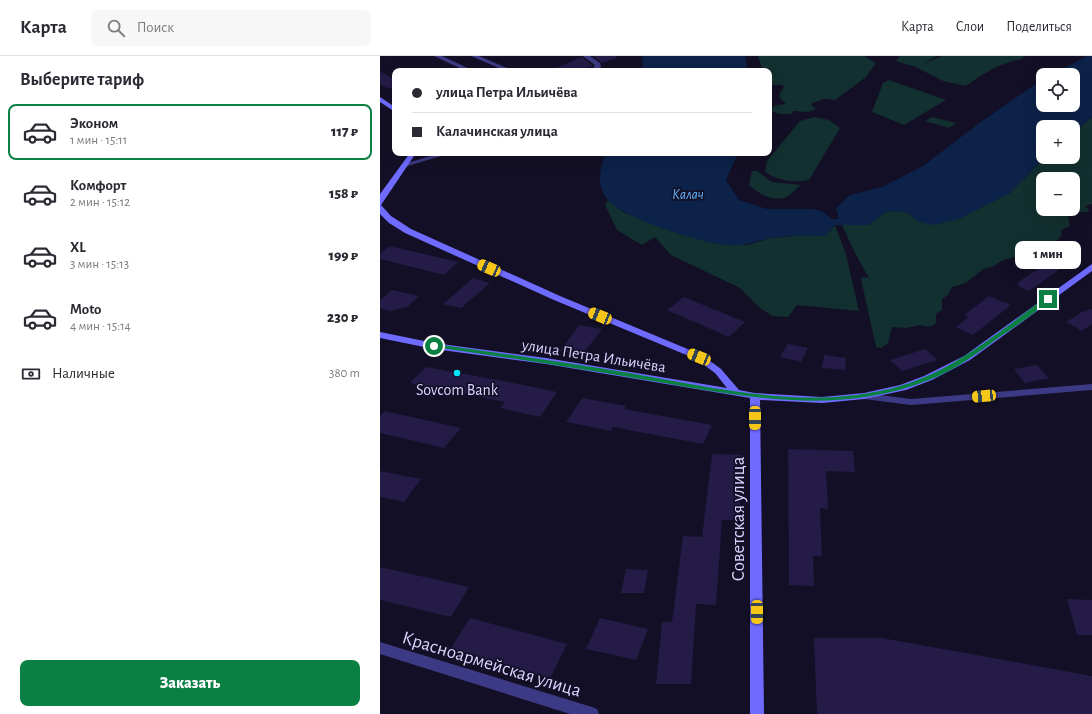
<!DOCTYPE html>
<html lang="ru">
<meta charset="utf-8">
<style>
body{margin:0;font-family:"Alegreya Sans",sans-serif;background:#f7f7f7;color:#2b2b33;height:100vh;display:flex;flex-direction:column;font-size:15px;white-space:nowrap}
*{box-sizing:border-box;margin:0}
p{font-size:13px;color:#7c7c81}
.icon{flex:none;width:22px;height:22px;fill:none;stroke:currentColor;stroke-width:2;stroke-linecap:round;stroke-linejoin:round}
.map{position:relative;flex:1;overflow:hidden}
.drawer{display:flex;flex-direction:column;background:#fff;width:380px}
.drawer>*{flex:none}
.guide{position:absolute;left:12px;top:12px;width:380px;height:88px;border-radius:8px;box-shadow:0 4px 16px #0002;display:grid;align-content:center;height:88px;padding:0 20px;background:#fff}
.fabs{position:absolute;left:656px;top:12px;display:grid;gap:8px}
.fabs a{display:grid;place-items:center;width:44px;height:44px;border-radius:8px;background:#fff;box-shadow:0 4px 16px #0002;font-size:20px}
.end{position:absolute;width:18px;height:18px;margin:-9px;border:5px solid #0b8043;background:#fff;box-shadow:0 0 0 2px #fff}
.from{border-radius:50%}
.bubble{position:absolute;height:28px;border-radius:8px;background:#fff;box-shadow:0 4px 16px #0002;font-size:13px;font-weight:800;line-height:28px;text-align:center}
.car{position:absolute;width:12px;height:24px;margin:-12px -6px;border-radius:5px;box-shadow:0 0 3px 1px #0007;background:linear-gradient(#f5c518 24%,#345 0 40%,#f5c518 0 76%,#345 0 86%,#f5c518 0)}
.guide b{display:flex;align-items:center;gap:14px;height:38px;font-size:15px}
.guide b+b{border-top:1px solid #e1e1e2}
.guide i{width:10px;height:10px;background:#2b2b33}
ul{padding:0;list-style:none}
li{display:flex;align-items:center;gap:12px;height:56px;margin:0 8px 6px;padding:0 12px;border:2px solid transparent;border-radius:8px}
li div{flex:1}
li b{display:block;font-size:15px}
li em{font-style:normal;font-weight:800}
li.current{border-color:#0b8043}
li>.icon{width:36px;height:36px;stroke-width:1.5}
h2{padding:0 20px;font-size:18px;line-height:48px}
.pay{display:flex;align-items:center;gap:10px;height:44px;padding:0 20px;font-size:15px}
.pay p{margin-inline-start:auto}
.primary-button{display:flex;gap:8px;margin-top:auto;padding:8px 20px}
.primary-button a{flex:1;height:46px;border-radius:8px;background:#0b8043;color:#fff;font-size:16px;font-weight:800;line-height:46px;text-align:center}
header{display:flex;align-items:center;gap:24px;box-sizing:border-box;height:56px;padding:0 20px;background:#fff;border-bottom:1px solid #e1e1e2}
header strong{font-size:19px}
nav{display:flex;gap:22px;margin-inline-start:auto;font-size:14px}
.search{width:280px;height:36px;background:#f7f7f7;display:flex;align-items:center;gap:10px;box-sizing:border-box;padding:0 14px;border-radius:8px;color:#7c7c81;font-size:15px}
main{display:flex;flex:1;min-height:0}
.map>svg:first-child{display:block}
.green{fill:#12302f;fill-rule:evenodd}
.water{fill:#0c2248}
.building{fill:#241b47}
.lines{fill:none;stroke-linecap:round;stroke-linejoin:round}
.street{fill:#3d3a85;fill-rule:evenodd}
.secondary{fill:#6f6bff;fill-rule:evenodd}
.route{fill:#0b8043}
.poi-dot{fill:#00e5ff;stroke:#130f26;stroke-width:1.5}
.labels{text-anchor:middle;stroke-width:3.5;stroke-linejoin:round;paint-order:stroke}
.far-water-label{font-size:14px;font-style:italic;fill:#62b6ff;stroke:#130f26}
.street-label{font-size:16px;fill:#d9d4ff;stroke:#130f26}
.poi-label{font-size:16px;fill:#d9d4ff;stroke:#130f26}
.near-street-label{font-size:19px;fill:#d9d4ff;stroke:#130f26}
</style>
<header>
<strong>Карта</strong>
<div class="search"><svg class="icon" aria-label="search" viewBox="0 0 24 24"><circle cx="10" cy="10" r="6"/><path d="M15 15l6 6"/></svg>Поиск</div>
<nav><a>Карта</a><a>Слои</a><a>Поделиться</a></nav>
</header>
<main>
<section class="drawer">
<h2>Выберите тариф</h2>
<ul>
<li class="current"><svg class="icon" aria-label="car" viewBox="0 0 24 24"><path d="M5 17H2v-5l4-1 3-4h7l3 4 3 1v5h-3M9 17h6M6 11h13"/><circle cx="7" cy="17" r="2"/><circle cx="17" cy="17" r="2"/></svg><div><b>Эконом</b><p>1 мин · 15:11</p></div><em>117 ₽</em></li>
<li><svg class="icon" aria-label="car" viewBox="0 0 24 24"><path d="M5 17H2v-5l4-1 3-4h7l3 4 3 1v5h-3M9 17h6M6 11h13"/><circle cx="7" cy="17" r="2"/><circle cx="17" cy="17" r="2"/></svg><div><b>Комфорт</b><p>2 мин · 15:12</p></div><em>158 ₽</em></li>
<li><svg class="icon" aria-label="car" viewBox="0 0 24 24"><path d="M5 17H2v-5l4-1 3-4h7l3 4 3 1v5h-3M9 17h6M6 11h13"/><circle cx="7" cy="17" r="2"/><circle cx="17" cy="17" r="2"/></svg><div><b>XL</b><p>3 мин · 15:13</p></div><em>199 ₽</em></li>
<li><svg class="icon" aria-label="car" viewBox="0 0 24 24"><path d="M5 17H2v-5l4-1 3-4h7l3 4 3 1v5h-3M9 17h6M6 11h13"/><circle cx="7" cy="17" r="2"/><circle cx="17" cy="17" r="2"/></svg><div><b>Moto</b><p>4 мин · 15:14</p></div><em>230 ₽</em></li>
</ul>
<div class="pay"><svg class="icon" aria-label="cash" viewBox="0 0 24 24"><path d="M3 7h18v10H3z"/><circle cx="12" cy="12" r="2"/></svg>Наличные<p>380 m</p></div>
<div class="primary-button"><a>Заказать</a></div>
</section>
<div class="map">
<svg width="712" height="658" viewBox="0 0 712 658">
<rect width="100%" height="100%" fill="#130f26"/>
<path class="green" d="M 378,0 L 484,0 L 496,7 L 486,21 L 455,44 L 444,43 L 432,47 L 432,50 L 436,53 L 428,56 L 414,55 L 411,58 L 401,58 L 393,56 L 392,52 L 396,49 L 406,48 L 399,41 L 400,37 L 404,31 L 402,29 L 389,29 L 389,15 L 383,15 Z
M 520,0 L 557,0 L 543,8 L 562,0 L 644,0 L 642,3 C 620,7 604,17 586,30 L 563,25 L 536,11 L 516,5 Z
M 509,24 L 566,44 L 524,69 L 492,56 L 503,27 Z
M 434,61 L 449,64 L 460,72 L 429,124 C 411,127 400,125 385,116 L 387,105 L 420,65 Z
M 552,61 L 576,67 L 569,72 L 545,65 Z
M 712,61 L 712,148 L 705,150 L 710,155 C 702,158 693,153 688,161 L 690,170 L 681,174 L 682,178 L 678,184 L 665,188 L 656,189 L 650,194 L 641,195 L 635,201 L 621,205 L 614,210 L 603,213 L 586,227 L 572,231 L 568,239 L 562,243 L 562,254 L 556,258 L 556,267 L 550,271 L 539,269 L 526,272 L 512,271 L 508,287 L 501,292 L 496,291 L 481,223 L 484,221 L 489,222 L 475,197 L 462,169 L 488,169 L 506,156 L 516,155 L 528,157 L 539,166 L 630,137 L 665,101 L 693,101 L 693,77 ZM 663,123 L 693,123 L 693,153 L 663,153 Z
M 372,115 L 377,115 L 392,126 L 421,129 C 417,132 411,139 406,141 C 392,146 379,138 369,129 Z
M 228,144 L 243,156 L 302,178 L 367,189 L 391,182 L 426,179 L 445,180 L 455,169 L 466,198 L 479,255 L 417,249 L 408,261 L 392,260 L 380,252 L 360,232 L 291,199 L 275,181 L 262,189 L 237,174 L 225,149 Z"/>
<path class="water" d="M 262,0 L 365,0 L 368,15 L 261,15 L 263,11 Z
M 707,0 L 712,0 L 712,61 L 693,77 L 693,71 L 663,71 L 663,101 L 665,101 L 630,137 L 579,163 L 554,169 L 539,166 L 528,157 L 516,155 L 506,156 L 488,169 L 455,169 L 445,180 C 427,179 408,179 390,182 C 375,186 364,190 348,189 C 327,189 239,161 227,143 C 216,128 220,114 225,97 L 358,97 L 346,124 L 359,144 L 387,153 L 433,153 L 443,156 L 452,163 L 459,163 L 456,152 L 470,139 L 502,131 L 543,110 L 602,65 L 663,23 L 663,49 L 693,49 L 693,19 L 671,19 Z"/>
<path class="building" d="M 213,0 L 236,0 L 236,2 L 222,7 Z
M 202,1 L 213,10 L 196,15 L 169,15 Z
M 0,15 L 15,24 L 15,31 L 9,33 L 0,28 Z
M 10,190 L 78,206 L 64,219 L 0,203 L 0,198 Z
M 680,197 L 694,203 L 649,235 L 637,229 L 639,228 L 637,227 Z
M 93,222 L 110,227 L 81,252 L 63,248 Z
M 12,234 L 39,240 L 27,251 L 11,255 L 0,252 L 0,244 Z
M 609,240 L 631,249 L 593,279 L 576,271 L 589,261 L 584,259 Z
M 304,241 L 365,266 L 349,281 L 287,254 Z
M 712,253 L 712,268 L 702,275 L 686,266 L 702,256 Z
M 199,269 L 222,273 L 202,299 L 180,295 Z
M 408,288 L 428,292 L 421,306 L 400,301 Z
M 545,293 L 558,304 L 522,315 L 510,304 Z
M 444,299 L 466,302 L 465,314 L 442,312 Z
M 657,309 L 669,322 L 645,327 L 634,313 Z
M 46,311 L 139,328 L 177,336 L 160,361 L 120,352 L 125,346 L 30,327 Z
M 202,342 L 246,350 L 244,353 L 332,369 L 323,388 L 233,371 L 231,375 L 186,366 Z
M 5,355 L 81,372 L 64,392 L 0,377 L 0,360 Z
M 408,393 L 473,395 L 475,416 L 446,415 L 448,453 L 440,452 L 442,500 L 433,500 L 434,530 L 409,529 Z
M 332,398 L 363,399 L 359,464 L 342,464 L 336,549 L 316,548 L 311,628 L 276,628 L 282,566 L 292,566 L 303,480 L 322,481 Z
M 0,415 L 41,423 L 24,446 L 0,441 Z
M 0,511 L 89,531 L 71,561 L 0,544 Z
M 246,513 L 268,514 L 264,537 L 241,537 Z
M 687,543 L 712,544 L 712,579 L 697,579 Z
M 90,562 L 187,588 L 170,622 L 69,595 Z
M 220,562 L 268,573 L 256,604 L 206,593 Z
M 434,582 L 502,582 L 712,620 L 712,658 L 437,658 Z"/>
<g class="lines">
<path class="street" d="M 54,0 L 62,0 L 94,15 L 86,15 Z
M 91,0 L 99,0 L 134,15 L 126,15 Z
M 203,0 L 210,0 L 220,7 L 221,11 L 218,15 L 212,15 L 215,9 Z
M 60,97 L 71,97 L 24,111 L 21,109 Z
M 712,328 L 712,334 L 531,349 L 484,343 L 479,340 L 484,337 L 531,343 Z
M 0,586 L 212,651 L 217,653 L 219,658 L 190,658 L 0,598 Z"/>
<path class="secondary" d="M 0,41 L 15,51 L 15,56 L 0,46 Z
M 30,97 L 36,97 L 1,149 L 11,160 L 31,173 L 180,240 L 322,299 L 341,313 L 359,334 L 375,337 L 442,341 L 484,337 L 520,329 L 544,320 L 584,300 L 712,208 L 712,215 L 590,304 L 552,324 L 526,334 L 484,343 L 442,347 L 380,344 L 384,658 L 370,658 L 370,342 L 166,308 L 54,293 L 0,282 L 0,276 L 54,287 L 166,302 L 347,332 L 335,317 L 316,303 L 174,244 L 25,177 L 9,167 L 0,158 L 0,138 Z"/>
</g>
<path class="route" d="M 665,242 L 670,243 C 656,257 637,269 621,280 C 598,297 575,314 549,324 C 453,362 357,339 260,323 C 191,311 123,301 54,291 L 51,290 L 54,288 C 119,297 184,306 249,317 C 337,332 431,356 520,330 C 575,314 620,275 665,242 Z"/>
<circle class="poi-dot" cx="77" cy="317" r="4"/>
<g class="labels">
<g class="far-water-label">
<text x="308" y="143">Калач</text>
</g>
<g class="street-label">
<text transform="translate(214 299) rotate(9)" y="6">улица Петра Ильичёва</text>
</g>
<g class="poi-label">
<text x="77" y="339">Sovcom Bank</text>
</g>
<g class="near-street-label">
<text transform="translate(357 463) rotate(-90)" y="7">Советская улица</text>
<text transform="translate(112 607) rotate(17)" y="7">Красноармейская улица</text>
</g>
</g>
</svg>
<div class="fabs">
<a><svg class="icon" aria-label="locate" viewBox="0 0 24 24"><circle cx="12" cy="12" r="6"/><path d="M12 2v4M12 18v4M2 12h4M18 12h4"/></svg></a>
<a>+</a>
<a>−</a>
</div>
<i class="end from" style="left:54px;top:290px"></i>
<i class="end" style="left:668px;top:243px"></i>
<div class="bubble" style="left:635px;top:185px;width:66px">1 мин</div>
<i class="car" style="left:109px;top:212px;rotate:294deg"></i>
<i class="car" style="left:220px;top:260px;rotate:292deg"></i>
<i class="car" style="left:319px;top:301px;rotate:292deg"></i>
<i class="car" style="left:604px;top:340px;rotate:265deg"></i>
<i class="car" style="left:375px;top:362px;rotate:180deg"></i>
<i class="car" style="left:377px;top:556px;rotate:180deg"></i>
<div class="guide">
<b><i class="from"></i>улица Петра Ильичёва</b>
<b><i></i>Калачинская улица</b>
</div>
</div>
</main>
